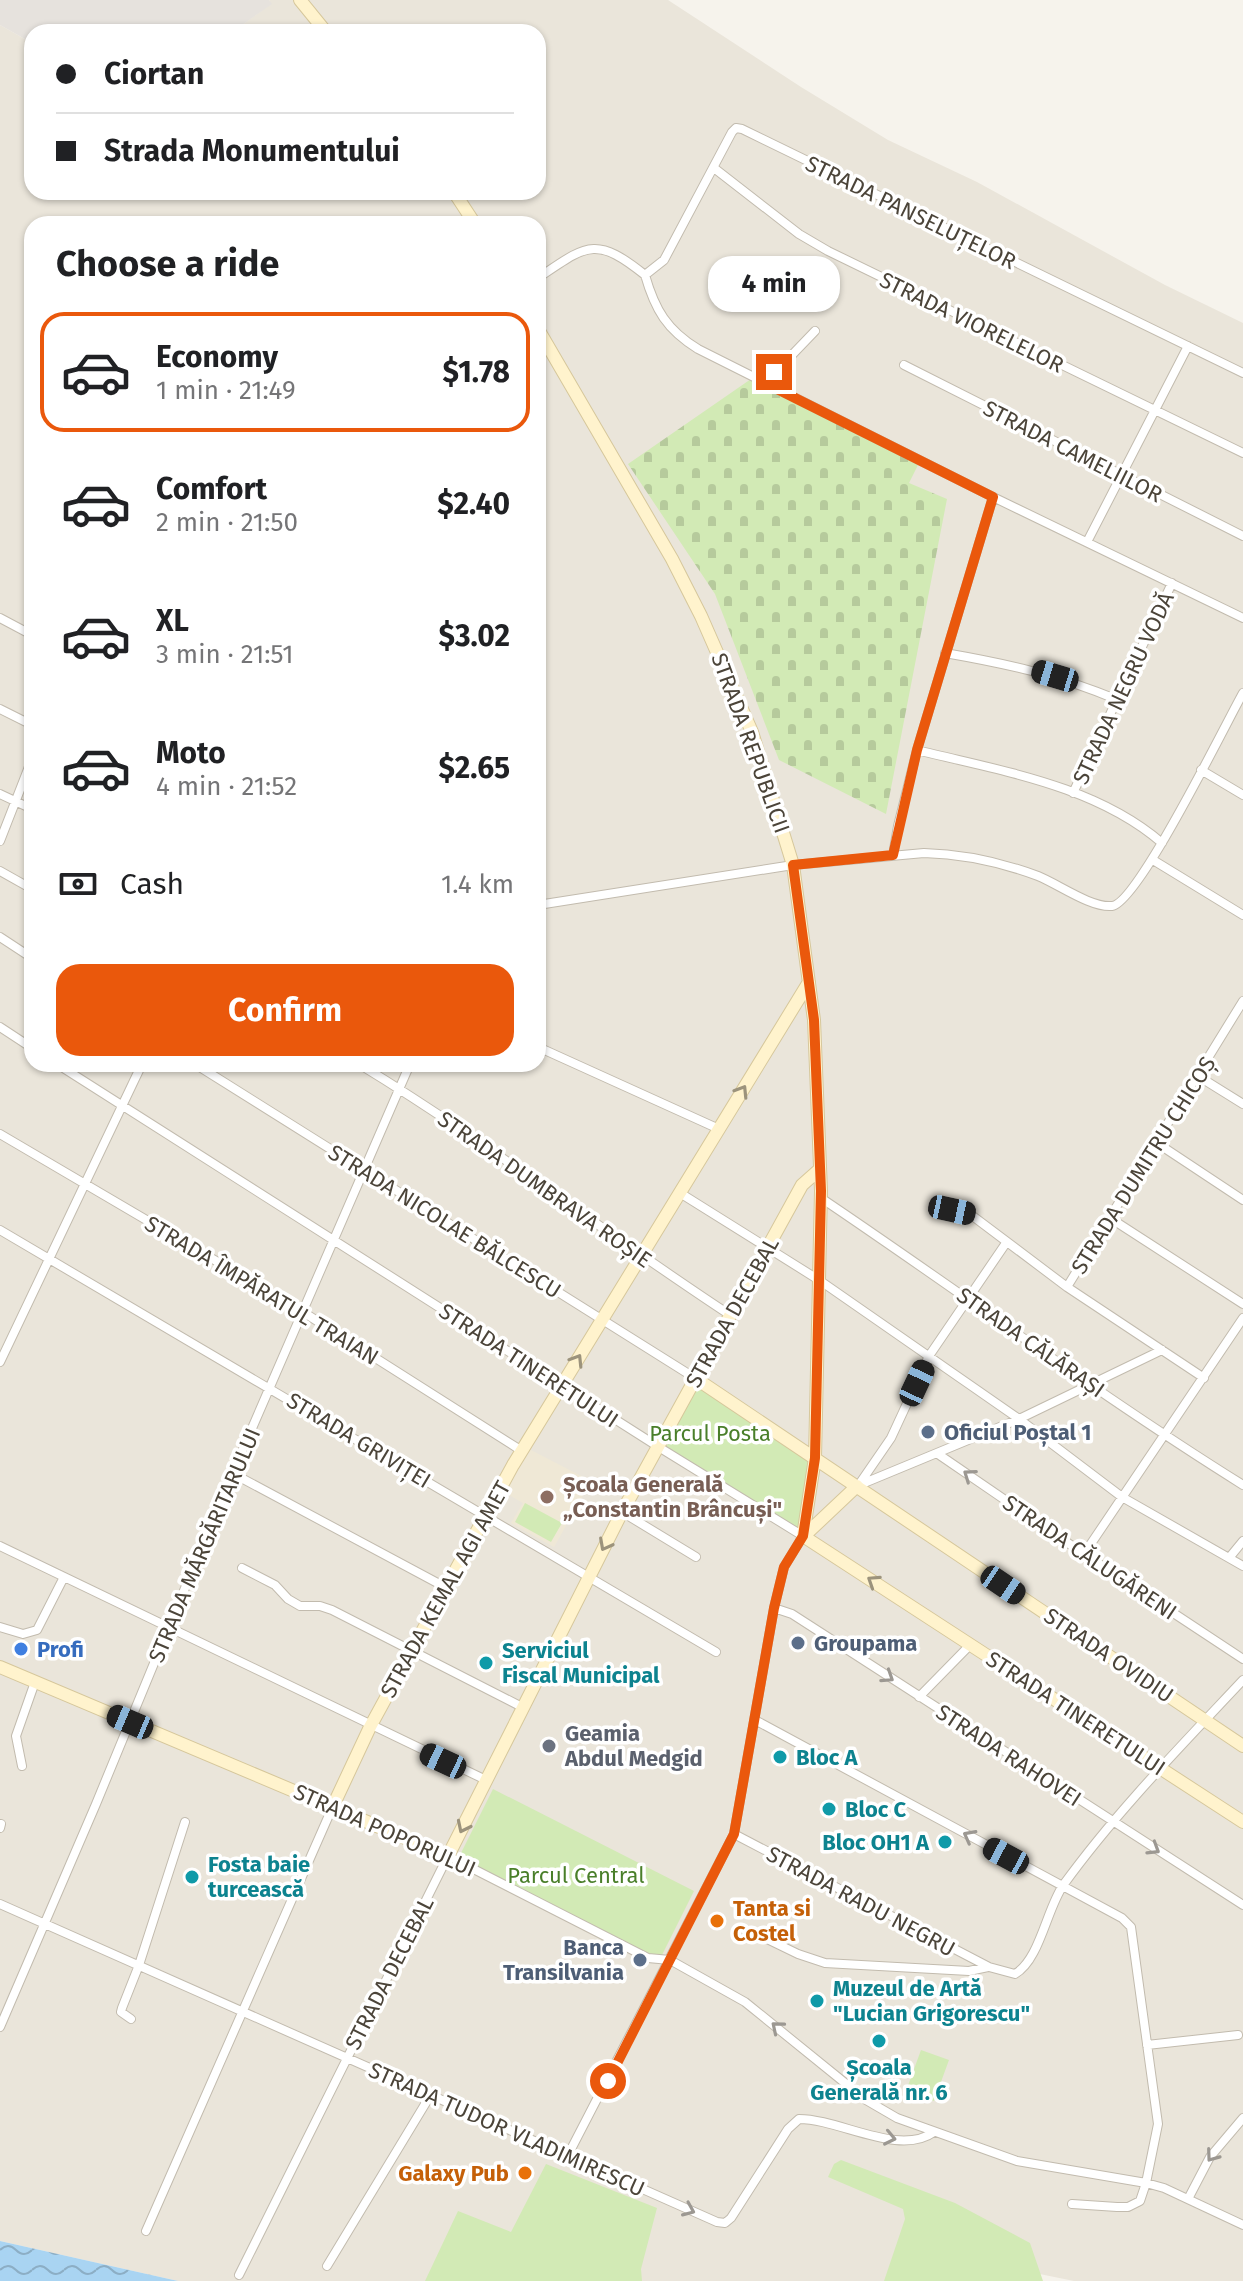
<!DOCTYPE html>
<meta charset="utf-8">
<style>
body{margin:0;font-family:"Fira Sans",sans-serif;background:#f6f6f6;color:#202124;height:100vh;display:flex;flex-direction:column;font-size:30px;white-space:nowrap}
*{box-sizing:border-box;margin:0}
p{font-size:26px;color:#757577}
.icon{flex:none;width:44px;height:44px;fill:none;stroke:currentColor;stroke-width:2;stroke-linecap:round;stroke-linejoin:round}
.map{position:relative;flex:1;overflow:hidden}
.panel{position:absolute;left:24px;top:216px;width:522px;height:856px;display:flex;flex-direction:column;background:#fff;border-radius:24px;box-shadow:0 2px 6px #0004}
.panel>*{flex:none}
.guide{position:absolute;left:24px;top:24px;width:522px;height:176px;border-radius:24px;box-shadow:0 2px 6px #0004;display:grid;align-content:center;height:176px;padding:0 32px;background:#fff}
.end{position:absolute;width:36px;height:36px;margin:-18px;border:10px solid #ea580c;background:#fff;box-shadow:0 0 0 4px #fff}
.from{border-radius:50%}
.bubble{position:absolute;height:56px;border-radius:24px;background:#fff;box-shadow:0 2px 6px #0004;font-size:26px;font-weight:700;line-height:56px;text-align:center}
.car{position:absolute;width:24px;height:48px;margin:-24px -12px;border-radius:10px;box-shadow:0 0 6px 2px #0007;background:linear-gradient(#222 24%,#8ab4d8 0 40%,#222 0 76%,#8ab4d8 0 86%,#222 0)}
.guide b{display:flex;align-items:center;gap:28px;height:76px;font-size:30px}
.guide b+b{border-top:2px solid #e0e0e0}
.guide i{width:20px;height:20px;background:#202124}
ul{padding:0;list-style:none}
li{display:flex;align-items:center;gap:24px;height:120px;margin:0 16px 12px;padding:0 16px;border:4px solid transparent;border-radius:24px}
li div{flex:1}
li b{display:block;font-size:30px}
li em{font-style:normal;font-weight:700}
li.active{border-color:#ea580c}
li>.icon{width:72px;height:72px;stroke-width:1.5}
h2{padding:0 32px;font-size:36px;line-height:96px}
.pay{display:flex;align-items:center;gap:20px;height:88px;padding:0 32px;font-size:30px}
.pay p{margin-inline-start:auto}
.button{display:flex;gap:16px;margin-top:auto;padding:16px 32px}
.button a{flex:1;height:92px;border-radius:24px;background:#ea580c;color:#fff;font-size:32px;font-weight:700;line-height:92px;text-align:center}
.map>svg:first-child{display:block}
.residential{fill:#eae5da;fill-rule:evenodd}
.industrial{fill:#e6e2dd}
.education{fill:#efe8d6}
.green{fill:#d2eab5}
.cemetery{fill:url(#cemetery-stones)}
.water{fill:url(#water-waves)}
.lines{fill:none;stroke-linecap:round;stroke-linejoin:round}
.street-casing{stroke:#c2bbae;stroke-width:10}
.secondary-casing{stroke:#d6c79b;stroke-width:14}
.street{stroke:#fff;stroke-width:8}
.secondary{stroke:#fff3cd;stroke-width:12}
.oneway{stroke:#9c937c}
.oneway2{stroke:#9c9892}
.route{stroke:#ea580c;stroke-width:10}
.service-dot{fill:#5c6f8a;stroke:#fff;stroke-width:3}
.education-dot{fill:#8d6e63;stroke:#fff;stroke-width:3}
.shop-dot{fill:#3f7fe0;stroke:#fff;stroke-width:3}
.culture-dot{fill:#0f9aa8;stroke:#fff;stroke-width:3}
.worship-dot{fill:#6b7280;stroke:#fff;stroke-width:3}
.food-dot{fill:#e8710a;stroke:#fff;stroke-width:3}
.labels{text-anchor:middle;stroke-width:7;stroke-linejoin:round;paint-order:stroke}
.street-label{font-size:22px;fill:#4b4439;stroke:#fff}
.service-label{font-size:22px;font-weight:bold;fill:#4e5e75;stroke:#fff;text-anchor:start}
.park-label{font-size:22px;fill:#4a7f2a;stroke:#fff}
.education-label{font-size:22px;font-weight:bold;fill:#785e54;stroke:#fff;text-anchor:start}
.shop-label{font-size:22px;font-weight:bold;fill:#366cbe;stroke:#fff;text-anchor:start}
.culture-label{font-size:22px;font-weight:bold;fill:#0d838f;stroke:#fff;text-anchor:start}
.worship-label{font-size:22px;font-weight:bold;fill:#5b616d;stroke:#fff;text-anchor:start}
.food-label{font-size:22px;font-weight:bold;fill:#c56008;stroke:#fff;text-anchor:start}
</style>
<div class="map">
<svg width="1243" height="2281" viewBox="0 0 1243 2281">
<defs>
<pattern id="cemetery-stones" width="16" height="16" patternUnits="userSpaceOnUse" patternTransform="scale(2)"><rect width="16" height="16" fill="#d2eab5"/><path d="M2 7V4a2 2 0 0 1 4 0v3zM10 15v-3a2 2 0 0 1 4 0v3z" fill="#b6ca9c"/></pattern>
<pattern id="water-waves" width="16" height="10" patternUnits="userSpaceOnUse" patternTransform="scale(2)"><rect width="16" height="10" fill="#a9d4f2"/><path d="M0 5q4-4 8 0t8 0" fill="none" stroke="#8caec5"/></pattern>
</defs>
<rect width="100%" height="100%" fill="#f6f3ec"/>
<path class="residential" d="M 269,0 L 668,0 L 801,87 L 888,140 L 977,182 L 1165,285 L 1243,323 L 1243,2281 L 1074,2281 L 1025,2271 L 894,2281 L 178,2281 L 0,2241 L 0,25 L 32,43 L 32,192 L 538,192 L 538,32 L 232,32 L 271,4 ZM 32,224 L 538,224 L 538,1064 L 32,1064 Z"/>
<path class="industrial" d="M 0,0 L 269,0 L 272,4 L 232,32 L 32,32 L 32,43 L 0,25 Z"/>
<path class="education" d="M 527,1448 L 591,1481 L 554,1547 L 511,1523 L 523,1503 L 502,1491 Z"/>
<path class="green" d="M 695,1378 L 815,1458 L 803,1536 L 657,1446 Z
M 525,1503 L 562,1523 L 551,1542 L 515,1522 Z
M 493,1789 L 694,1891 L 659,1961 L 458,1859 Z
M 921,2050 L 949,2060 L 934,2101 L 906,2091 Z
M 841,2160 L 955,2203 L 1030,2243 L 1043,2281 L 884,2281 L 905,2219 L 903,2209 L 828,2177 L 834,2164 Z
M 546,2164 L 657,2208 L 641,2269 L 642,2281 L 425,2281 L 458,2211 L 511,2232 Z"/>
<path class="cemetery" d="M 751,379 L 918,465 L 909,483 L 947,499 L 886,814 L 779,760 L 715,594 L 628,464 Z"/>
<path class="water" d="M 0,2241 L 178,2281 L 0,2281 Z"/>
<g class="lines">
<g class="street-casing">
<path id="street" d="M 714,168 L 799,234 L 828,251 L 1243,453
M 645,275 L 664,260 L 732,132 L 736,128 L 742,129 L 1243,373
M 645,275 C 655,310 667,330 698,349 L 993,497 L 1243,618
M 538,278 C 587,245 595,235 645,275
M 904,365 L 1243,536
M 765,383 L 815,331
M 1087,542 L 1188,346
M 0,618 L 32,635
M 945,653 C 1008,664 1058,675 1118,700
M 0,709 L 32,725
M 917,750 C 1000,771 1095,785 1162,843
M 1201,770 L 1243,795
M 1073,793 L 1172,583
M 0,794 L 32,809
M 0,841 L 32,759
M 893,855 L 898,826 L 917,750 L 993,497
M 1153,860 L 1243,915
M 0,871 L 32,889
M 538,905 L 793,865 L 924,853 C 962,854 1003,863 1038,876 C 1058,884 1091,908 1112,906 C 1138,903 1226,723 1243,693
M 0,937 L 32,958
M 0,1027 L 32,1048
M 538,1047 L 719,1129
M 57,1064 L 657,1446 L 803,1536 L 784,1567 L 774,1608 L 734,1834 L 567,2157
M 195,1064 L 695,1378
M 359,1064 C 487,1142 605,1233 730,1315
M 1198,1076 L 1243,1104
M 0,1134 L 303,1312 L 522,1451
M 1157,1143 L 1243,1200
M 680,1193 L 819,1280 L 1019,1419 L 1122,1497 L 1243,1566
M 821,1198 C 962,1293 1099,1395 1243,1485
M 934,1206 L 970,1214 L 1067,1287 L 1204,1378
M 1110,1218 L 1243,1304
M 0,1230 L 716,1652
M 1067,1287 L 1243,1001
M 0,1362 L 142,1064
M 938,1454 L 1084,1554 L 1243,1659
M 232,1473 L 445,1587
M 857,1486 L 1019,1419 L 1162,1350
M 858,1486 L 891,1438 L 929,1356 L 1006,1243
M 622,1512 L 696,1557
M 0,1546 L 486,1780
M 1084,1554 L 1243,1318
M 1229,1558 L 1243,1541
M 242,1568 L 275,1585 L 288,1599 L 300,1606 L 320,1606 L 332,1610 L 522,1707
M 774,1608 L 792,1614 L 1243,1905
M 0,1627 L 23,1634 L 37,1630 L 64,1577
M 919,1697 L 971,1644
M 755,1720 L 1122,1918 L 1131,1927 L 1158,2124 L 1146,2183 L 1140,2201 L 1128,2207 L 1117,2207 L 1072,2204
M 22,1766 L 16,1736 L 35,1682
M 0,1828 L 1,1824
M 734,1834 L 989,1967 L 1015,1974 C 1040,1960 1047,1907 1064,1884 C 1117,1811 1182,1745 1243,1680
M 0,1904 L 717,2222 L 725,2223 L 731,2218 L 788,2129 L 799,2119 C 840,2119 899,2157 934,2132
M 765,1938 L 798,1954 L 825,1963 L 969,1971 L 988,1967
M 131,2019 L 121,2012 L 122,2008 L 139,1965 L 185,1822
M 0,2027 L 96,1804 L 230,1479 L 410,1064
M 1147,2045 L 1238,2035
M 1188,2199 L 1210,2157 L 1243,2118
M 146,2231 L 333,1806
M 327,2266 L 430,2096
M 239,2275 L 448,1856 L 648,1958 L 670,1960 L 745,2002 L 866,2100 L 897,2118 L 1017,2161 L 1146,2183 L 1164,2188 L 1243,2225"/>
</g>
<g class="secondary-casing">
<path id="secondary" d="M 300,0 L 326,32
M 454,192 L 475,224
M 538,329 L 672,559 L 701,616 L 752,732 L 793,865 L 814,1020 L 821,1191 L 815,1458 L 803,1536
M 695,1378 L 1243,1746
M 803,1536 L 1243,1822
M 804,1536 L 857,1486
M 0,1667 L 448,1856 L 622,1512 L 802,1185 L 820,1169
M 333,1806 L 370,1727 L 513,1465 L 809,982"/>
</g>
<use href="#street" class="street"/>
<use href="#secondary" class="secondary"/>
</g>
<defs><path id="oneway-chevron" d="M-2-3.5L2.5 0L-2 3.5" fill="none" stroke-width="1.6" stroke-linecap="round" stroke-linejoin="round" transform="scale(2)"/></defs>
<g class="oneway">
<use href="#oneway-chevron" transform="translate(742 1091) rotate(-58)"/>
<use href="#oneway-chevron" transform="translate(577 1360) rotate(-58)"/>
<use href="#oneway-chevron" transform="translate(605 1545) rotate(118)"/>
<use href="#oneway-chevron" transform="translate(873 1581) rotate(-147)"/>
<use href="#oneway-chevron" transform="translate(463 1827) rotate(116)"/>
</g>
<g class="oneway2">
<use href="#oneway-chevron" transform="translate(969 1475) rotate(-145)"/>
<use href="#oneway-chevron" transform="translate(888 1677) rotate(33)"/>
<use href="#oneway-chevron" transform="translate(969 1836) rotate(-152)"/>
<use href="#oneway-chevron" transform="translate(1154 1849) rotate(32)"/>
<use href="#oneway-chevron" transform="translate(777 2027) rotate(-140)"/>
<use href="#oneway-chevron" transform="translate(890 2138) rotate(12)"/>
<use href="#oneway-chevron" transform="translate(1212 2156) rotate(126)"/>
<use href="#oneway-chevron" transform="translate(689 2210) rotate(23)"/>
</g>
<g class="lines">
<path class="route" d="M 608,2081 L 734,1834 L 774,1608 L 784,1567 L 803,1536 L 815,1458 L 821,1191 L 814,1020 L 793,865 L 893,855 L 917,750 L 993,497 L 765,383 L 774,372"/>
</g>
<g class="service-dot">
<circle cx="928" cy="1432" r="8"/>
<circle cx="798" cy="1643" r="8"/>
<circle cx="640" cy="1960" r="8"/>
</g>
<circle class="education-dot" cx="547" cy="1497" r="8"/>
<circle class="shop-dot" cx="21" cy="1649" r="8"/>
<g class="culture-dot">
<circle cx="486" cy="1663" r="8"/>
<circle cx="780" cy="1757" r="8"/>
<circle cx="829" cy="1809" r="8"/>
<circle cx="945" cy="1842" r="8"/>
<circle cx="192" cy="1877" r="8"/>
<circle cx="817" cy="2001" r="8"/>
<circle cx="879" cy="2041" r="8"/>
</g>
<circle class="worship-dot" cx="549" cy="1746" r="8"/>
<g class="food-dot">
<circle cx="717" cy="1921" r="8"/>
<circle cx="525" cy="2173" r="8"/>
</g>
<g class="labels">
<g class="street-label">
<text transform="translate(911 212) rotate(26)" y="8">STRADA PANSELUȚELOR</text>
<text transform="translate(972 322) rotate(26)" y="8">STRADA VIORELELOR</text>
<text transform="translate(1073 451) rotate(27)" y="8">STRADA CAMELIILOR</text>
<text transform="translate(1123 688) rotate(-65)" y="8">STRADA NEGRU VODĂ</text>
<text transform="translate(751 743) rotate(70)" y="8">STRADA REPUBLICII</text>
<text transform="translate(1143 1165) rotate(-58)" y="8">STRADA DUMITRU CHICOȘ</text>
<text transform="translate(545 1189) rotate(35)" y="8">STRADA DUMBRAVA ROȘIE</text>
<text transform="translate(445 1221) rotate(32)" y="8">STRADA NICOLAE BĂLCESCU</text>
<text transform="translate(262 1290) rotate(31)" y="8">STRADA ÎMPĂRATUL TRAIAN</text>
<text transform="translate(732 1312) rotate(-61)" y="8">STRADA DECEBAL</text>
<text transform="translate(1031 1342) rotate(35)" y="8">STRADA CĂLĂRAȘI</text>
<text transform="translate(529 1365) rotate(33)" y="8">STRADA TINERETULUI</text>
<text transform="translate(359 1440) rotate(31)" y="8">STRADA GRIVIȚEI</text>
<text transform="translate(204 1545) rotate(-67)" y="8">STRADA MĂRGĂRITARULUI</text>
<text transform="translate(1090 1557) rotate(34)" y="8">STRADA CĂLUGĂRENI</text>
<text transform="translate(445 1589) rotate(-61)" y="8">STRADA KEMAL AGI AMET</text>
<text transform="translate(1109 1655) rotate(34)" y="8">STRADA OVIDIU</text>
<text transform="translate(1076 1713) rotate(33)" y="8">STRADA TINERETULUI</text>
<text transform="translate(1009 1755) rotate(33)" y="8">STRADA RAHOVEI</text>
<text transform="translate(385 1830) rotate(24)" y="8">STRADA POPORULUI</text>
<text transform="translate(861 1901) rotate(28)" y="8">STRADA RADU NEGRU</text>
<text transform="translate(389 1973) rotate(-63)" y="8">STRADA DECEBAL</text>
<text transform="translate(507 2129) rotate(24)" y="8">STRADA TUDOR VLADIMIRESCU</text>
</g>
<g class="service-label">
<text x="944" y="1440">Oficiul Poștal 1</text>
<text x="814" y="1651">Groupama</text>
<text x="624" y="1955" text-anchor="end">Banca<tspan x="624" dy="25">Transilvania</tspan></text>
</g>
<g class="park-label">
<text x="710" y="1441">Parcul Posta</text>
<text x="576" y="1883">Parcul Central</text>
</g>
<g class="education-label">
<text x="563" y="1492">Școala Generală<tspan x="563" dy="25">„Constantin Brâncuși"</tspan></text>
</g>
<g class="shop-label">
<text x="37" y="1657">Profi</text>
</g>
<g class="culture-label">
<text x="502" y="1658">Serviciul<tspan x="502" dy="25">Fiscal Municipal</tspan></text>
<text x="796" y="1765">Bloc A</text>
<text x="845" y="1817">Bloc C</text>
<text x="929" y="1850" text-anchor="end">Bloc OH1 A</text>
<text x="208" y="1872">Fosta baie<tspan x="208" dy="25">turcească</tspan></text>
<text x="833" y="1996">Muzeul de Artă<tspan x="833" dy="25">"Lucian Grigorescu"</tspan></text>
<text x="879" y="2075" text-anchor="middle">Școala<tspan x="879" dy="25">Generală nr. 6</tspan></text>
</g>
<g class="worship-label">
<text x="565" y="1741">Geamia<tspan x="565" dy="25">Abdul Medgid</tspan></text>
</g>
<g class="food-label">
<text x="733" y="1916">Tanta si<tspan x="733" dy="25">Costel</tspan></text>
<text x="509" y="2181" text-anchor="end">Galaxy Pub</text>
</g>
</g>
</svg>
<i class="end from" style="left:608px;top:2081px"></i>
<i class="end" style="left:774px;top:372px"></i>
<div class="bubble" style="left:708px;top:256px;width:132px">4 min</div>
<i class="car" style="left:1055px;top:676px;rotate:287deg"></i>
<i class="car" style="left:952px;top:1210px;rotate:102deg"></i>
<i class="car" style="left:917px;top:1383px;rotate:25deg"></i>
<i class="car" style="left:1003px;top:1585px;rotate:124deg"></i>
<i class="car" style="left:130px;top:1722px;rotate:293deg"></i>
<i class="car" style="left:443px;top:1761px;rotate:295deg"></i>
<i class="car" style="left:1006px;top:1856px;rotate:298deg"></i>
<div class="guide">
<b><i class="from"></i>Ciortan</b>
<b><i></i>Strada Monumentului</b>
</div>
<section class="panel">
<h2>Choose a ride</h2>
<ul>
<li class="active"><svg class="icon" aria-label="car" viewBox="0 0 24 24"><path d="M5 17H2v-5l4-1 3-4h7l3 4 3 1v5h-3M9 17h6M6 11h13"/><circle cx="7" cy="17" r="2"/><circle cx="17" cy="17" r="2"/></svg><div><b>Economy</b><p>1 min · 21:49</p></div><em>$1.78</em></li>
<li><svg class="icon" aria-label="car" viewBox="0 0 24 24"><path d="M5 17H2v-5l4-1 3-4h7l3 4 3 1v5h-3M9 17h6M6 11h13"/><circle cx="7" cy="17" r="2"/><circle cx="17" cy="17" r="2"/></svg><div><b>Comfort</b><p>2 min · 21:50</p></div><em>$2.40</em></li>
<li><svg class="icon" aria-label="car" viewBox="0 0 24 24"><path d="M5 17H2v-5l4-1 3-4h7l3 4 3 1v5h-3M9 17h6M6 11h13"/><circle cx="7" cy="17" r="2"/><circle cx="17" cy="17" r="2"/></svg><div><b>XL</b><p>3 min · 21:51</p></div><em>$3.02</em></li>
<li><svg class="icon" aria-label="car" viewBox="0 0 24 24"><path d="M5 17H2v-5l4-1 3-4h7l3 4 3 1v5h-3M9 17h6M6 11h13"/><circle cx="7" cy="17" r="2"/><circle cx="17" cy="17" r="2"/></svg><div><b>Moto</b><p>4 min · 21:52</p></div><em>$2.65</em></li>
</ul>
<div class="pay"><svg class="icon" aria-label="cash" viewBox="0 0 24 24"><path d="M3 7h18v10H3z"/><circle cx="12" cy="12" r="2"/></svg>Cash<p>1.4 km</p></div>
<div class="button"><a>Confirm</a></div>
</section>
</div>
